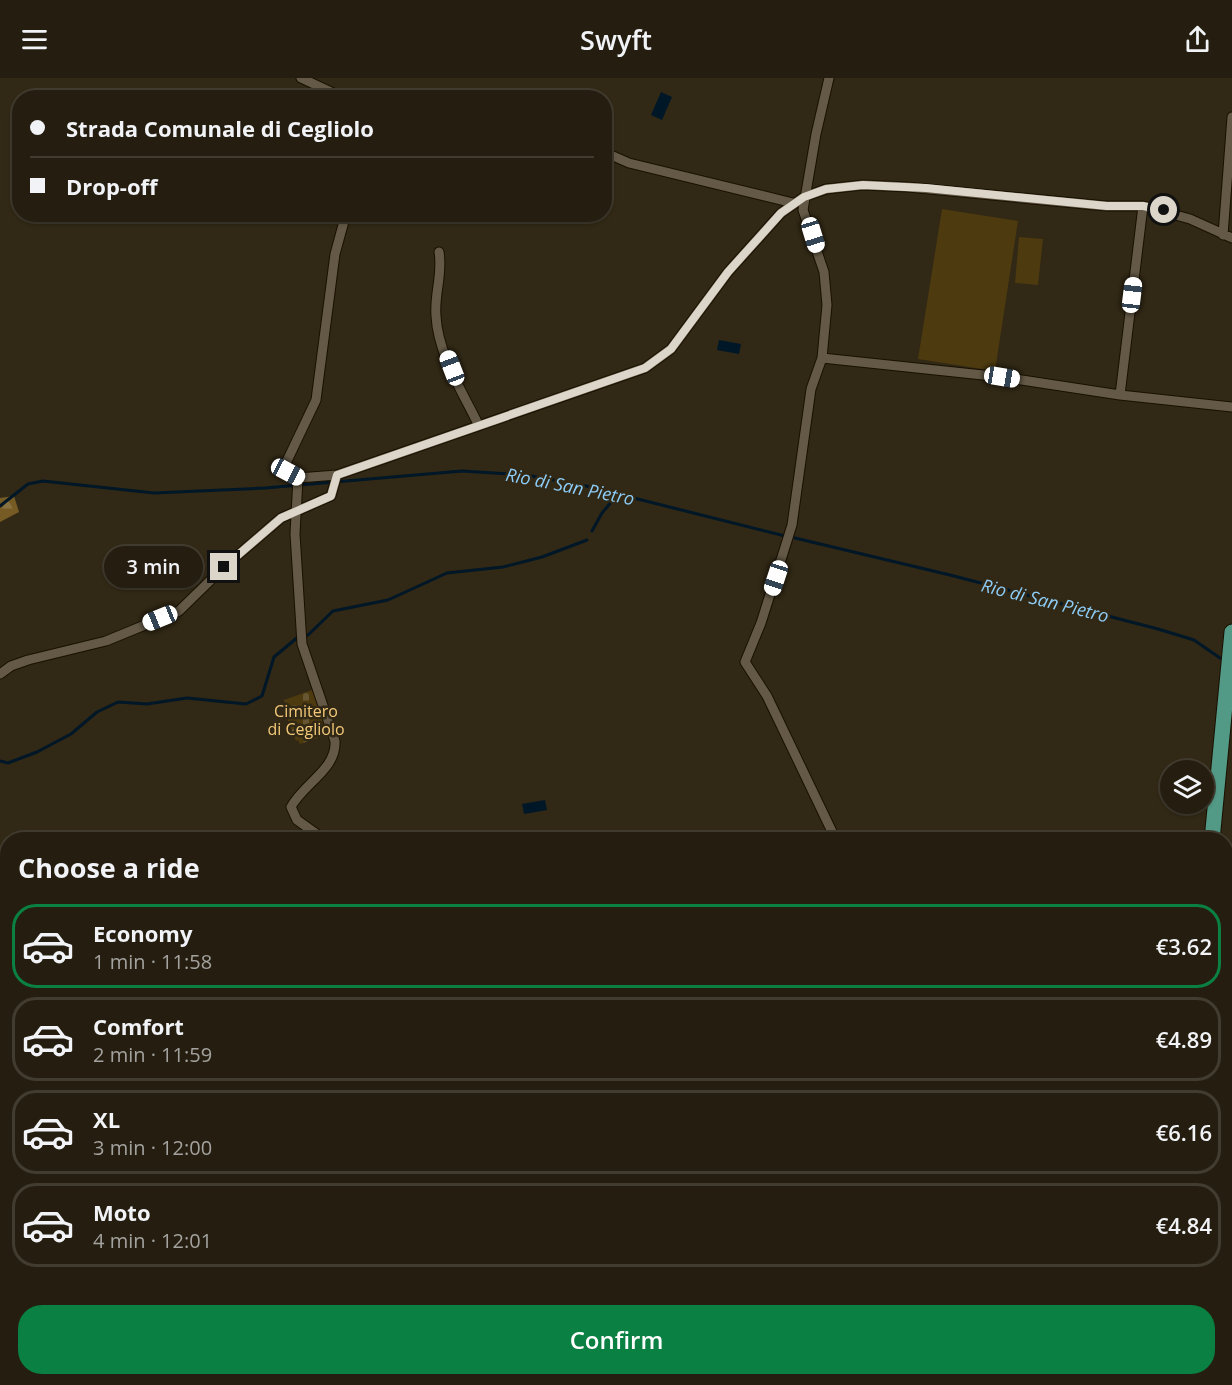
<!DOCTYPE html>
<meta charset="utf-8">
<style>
body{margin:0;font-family:"Open Sans",sans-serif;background:#312b1e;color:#f1f3f6;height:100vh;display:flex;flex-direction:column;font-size:22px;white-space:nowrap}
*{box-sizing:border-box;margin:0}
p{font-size:20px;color:#a3a29f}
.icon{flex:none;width:33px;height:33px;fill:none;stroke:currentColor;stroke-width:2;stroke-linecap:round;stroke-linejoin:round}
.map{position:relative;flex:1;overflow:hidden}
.drawer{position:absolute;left:0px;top:754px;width:1233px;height:554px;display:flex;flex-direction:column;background:#251e10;border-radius:24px 24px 0 0;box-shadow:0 2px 4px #0004,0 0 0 2px #423c30}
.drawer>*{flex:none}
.banner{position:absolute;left:12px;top:12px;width:600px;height:132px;border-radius:24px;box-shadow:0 2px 4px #0004,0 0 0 2px #423c30;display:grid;align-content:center;height:132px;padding:0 18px;background:#251e10}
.controls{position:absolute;left:1160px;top:682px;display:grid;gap:12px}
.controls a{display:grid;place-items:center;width:54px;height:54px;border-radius:50%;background:#251e10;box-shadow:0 2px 4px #0004,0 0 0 2px #423c30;font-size:30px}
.end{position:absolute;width:27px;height:27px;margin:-14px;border:8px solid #dcd6ca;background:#111;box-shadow:0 0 0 3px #111}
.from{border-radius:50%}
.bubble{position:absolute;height:42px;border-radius:21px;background:#251e10;box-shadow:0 2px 4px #0004,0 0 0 2px #423c30;font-size:20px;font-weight:600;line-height:42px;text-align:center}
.car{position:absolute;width:18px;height:36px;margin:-18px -9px;border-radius:8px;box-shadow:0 0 4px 2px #0007;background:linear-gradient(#fff 24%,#345 0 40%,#fff 0 76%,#345 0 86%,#fff 0)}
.banner b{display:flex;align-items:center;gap:21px;height:57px;font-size:22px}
.banner b+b{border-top:2px solid #423c30}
.banner i{width:15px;height:15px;background:#f1f3f6}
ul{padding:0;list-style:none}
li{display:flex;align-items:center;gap:18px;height:84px;margin:0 12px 9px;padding:0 6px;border:3px solid #423c30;border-radius:24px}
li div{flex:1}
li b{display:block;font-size:22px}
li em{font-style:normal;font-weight:600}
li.current{border-color:#0b8043}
li>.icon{width:54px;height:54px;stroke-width:1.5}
h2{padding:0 18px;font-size:27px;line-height:72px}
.button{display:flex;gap:12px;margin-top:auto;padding:12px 18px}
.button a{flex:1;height:69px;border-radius:24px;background:#0b8043;color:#fff;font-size:24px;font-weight:600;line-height:69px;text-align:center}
header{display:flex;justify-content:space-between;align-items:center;height:78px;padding:0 18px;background:#251e10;font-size:27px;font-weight:600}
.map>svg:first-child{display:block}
.forest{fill:url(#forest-firs)}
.cemetery{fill:url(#cemetery-stones)}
.garden{fill:#4d3a0f}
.water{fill:#001728}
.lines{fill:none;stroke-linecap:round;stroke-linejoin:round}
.stream{stroke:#001728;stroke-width:3}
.street-casing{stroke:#191001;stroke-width:11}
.primary-casing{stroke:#191001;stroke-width:17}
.street{stroke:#645946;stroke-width:9}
.primary{stroke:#529986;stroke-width:15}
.route{stroke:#dcd6ca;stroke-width:8}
.labels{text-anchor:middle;stroke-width:5;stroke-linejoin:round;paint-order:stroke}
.park-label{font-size:16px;fill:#f4ca79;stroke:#312815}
.water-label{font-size:18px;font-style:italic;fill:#8cccf6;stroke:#312815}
</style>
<header><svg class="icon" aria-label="menu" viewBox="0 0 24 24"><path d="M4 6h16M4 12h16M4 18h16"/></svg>Swyft<svg class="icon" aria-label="share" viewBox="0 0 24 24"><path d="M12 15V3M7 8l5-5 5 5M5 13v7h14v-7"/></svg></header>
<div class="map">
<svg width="1232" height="1307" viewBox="0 0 1232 1307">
<defs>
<pattern id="forest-firs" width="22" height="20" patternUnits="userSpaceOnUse" patternTransform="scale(1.5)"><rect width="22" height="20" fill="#765b24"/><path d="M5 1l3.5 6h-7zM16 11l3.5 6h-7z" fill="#897242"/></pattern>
<pattern id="cemetery-stones" width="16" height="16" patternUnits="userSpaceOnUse" patternTransform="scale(1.5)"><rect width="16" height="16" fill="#4d3a0f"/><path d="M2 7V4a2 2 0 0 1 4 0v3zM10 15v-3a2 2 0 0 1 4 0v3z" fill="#665631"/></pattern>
</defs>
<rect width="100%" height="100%" fill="#312815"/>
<path class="forest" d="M 14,418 L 19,434 L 0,444 L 0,420 Z"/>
<path class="cemetery" d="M 312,612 L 329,656 L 300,666 L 298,662 L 296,663 L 283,630 L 286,628 L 284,622 Z"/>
<path class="garden" d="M 942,131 L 1018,143 L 995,293 L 918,281 Z
M 1019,159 L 1043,161 L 1038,207 L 1015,205 Z"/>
<path class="water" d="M 661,14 L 672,19 L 662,42 L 651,37 Z
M 719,262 L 741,266 L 739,276 L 717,272 Z
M 545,722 L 547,732 L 524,736 L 522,726 Z"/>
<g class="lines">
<path class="stream" d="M 0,428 L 28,406 L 43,403 L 154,415 L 265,410 L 462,393 L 526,397 L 586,408 L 785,458
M 592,453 L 602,435 L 618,416
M 795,460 L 950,497 L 1158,551 L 1194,562 L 1220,580
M 0,683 L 8,685 L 37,674 L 71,656 L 97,634 L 118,624 L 147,626 L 187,620 L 246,626 L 262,618 L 274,579 L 298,559 L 308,557 L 333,533 L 388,522 L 447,495 L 503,489 L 542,479 L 587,462"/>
<g class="street-casing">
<path id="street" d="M 301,0 L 344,20
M 829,0 L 816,56 L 803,132 L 824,194 L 827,227 L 822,280 L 811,311 L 792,447 L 761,545 L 745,584 L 767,618 L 836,762
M 604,74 L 629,85 L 793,125
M 1143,128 L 1120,317 L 1232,329
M 1223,157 L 1232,39
M 439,174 C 443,196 434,216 436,238 C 438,276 462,313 478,346
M 822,280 L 1002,299 L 1120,317
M 337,397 L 298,400 L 288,395 L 286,385 L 316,322 L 335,176 L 346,136
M 298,400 L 295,456 L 302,566 L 335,663 C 337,691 303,706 291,729 L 297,742 L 325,762
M 0,596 L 11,588 L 28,582 L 106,563 L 179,533 L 224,489 L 281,440 L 331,418 L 337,397 L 645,290 L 671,271 L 728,194 L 781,135 L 804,119 L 826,111 L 863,107 L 908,109 L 1106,128 L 1143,128 L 1190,141 L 1232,160
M 1226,1180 L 1232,1182
M 1165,1307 L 1165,1300"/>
</g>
<g class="primary-casing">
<path id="primary" d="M 1212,762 L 1232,554
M 1226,1057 L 1232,1076"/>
</g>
<use href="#street" class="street"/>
<use href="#primary" class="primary"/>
</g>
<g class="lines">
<path class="route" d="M 224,489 L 281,440 L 331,418 L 337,397 L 645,290 L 671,271 L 728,194 L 781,135 L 804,119 L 826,111 L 863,107 L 926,110 L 1107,128 L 1143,128 L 1164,132"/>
</g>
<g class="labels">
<g class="park-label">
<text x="306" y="639">Cimitero<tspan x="306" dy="18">di Cegliolo</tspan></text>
</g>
<g class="water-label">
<text transform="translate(570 409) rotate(11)" y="6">Rio di San Pietro</text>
<text transform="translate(1045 523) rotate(14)" y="6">Rio di San Pietro</text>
</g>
</g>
</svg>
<div class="controls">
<a><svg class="icon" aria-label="layers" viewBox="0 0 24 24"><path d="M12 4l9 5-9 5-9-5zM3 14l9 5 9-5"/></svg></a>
</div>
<i class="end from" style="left:1164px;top:132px"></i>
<i class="end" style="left:224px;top:489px"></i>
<div class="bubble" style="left:104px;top:468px;width:99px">3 min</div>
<i class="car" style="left:813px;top:157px;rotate:163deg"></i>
<i class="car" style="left:1132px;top:217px;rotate:7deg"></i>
<i class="car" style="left:452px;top:290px;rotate:339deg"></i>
<i class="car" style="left:1002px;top:299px;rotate:99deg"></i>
<i class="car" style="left:288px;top:394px;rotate:118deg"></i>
<i class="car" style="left:776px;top:500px;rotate:198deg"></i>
<i class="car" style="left:160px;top:540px;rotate:248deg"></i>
<div class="banner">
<b><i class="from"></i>Strada Comunale di Cegliolo</b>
<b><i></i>Drop-off</b>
</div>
<section class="drawer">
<h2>Choose a ride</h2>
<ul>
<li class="current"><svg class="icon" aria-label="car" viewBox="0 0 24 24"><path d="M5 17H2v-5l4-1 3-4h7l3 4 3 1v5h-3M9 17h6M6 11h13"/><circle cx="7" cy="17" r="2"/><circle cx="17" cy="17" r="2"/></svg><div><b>Economy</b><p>1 min · 11:58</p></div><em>€3.62</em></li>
<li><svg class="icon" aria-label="car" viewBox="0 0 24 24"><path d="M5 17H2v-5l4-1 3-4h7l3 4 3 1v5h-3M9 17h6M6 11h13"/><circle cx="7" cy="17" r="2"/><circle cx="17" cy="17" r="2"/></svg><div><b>Comfort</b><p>2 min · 11:59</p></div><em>€4.89</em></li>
<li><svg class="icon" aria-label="car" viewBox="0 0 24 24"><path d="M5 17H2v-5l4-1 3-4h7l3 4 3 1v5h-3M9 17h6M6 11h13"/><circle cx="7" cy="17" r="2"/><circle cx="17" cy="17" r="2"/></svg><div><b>XL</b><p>3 min · 12:00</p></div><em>€6.16</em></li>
<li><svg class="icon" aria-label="car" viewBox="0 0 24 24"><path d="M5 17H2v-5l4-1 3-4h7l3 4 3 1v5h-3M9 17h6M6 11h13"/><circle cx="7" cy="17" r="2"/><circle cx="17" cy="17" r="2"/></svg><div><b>Moto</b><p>4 min · 12:01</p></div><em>€4.84</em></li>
</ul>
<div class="button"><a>Confirm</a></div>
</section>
</div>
